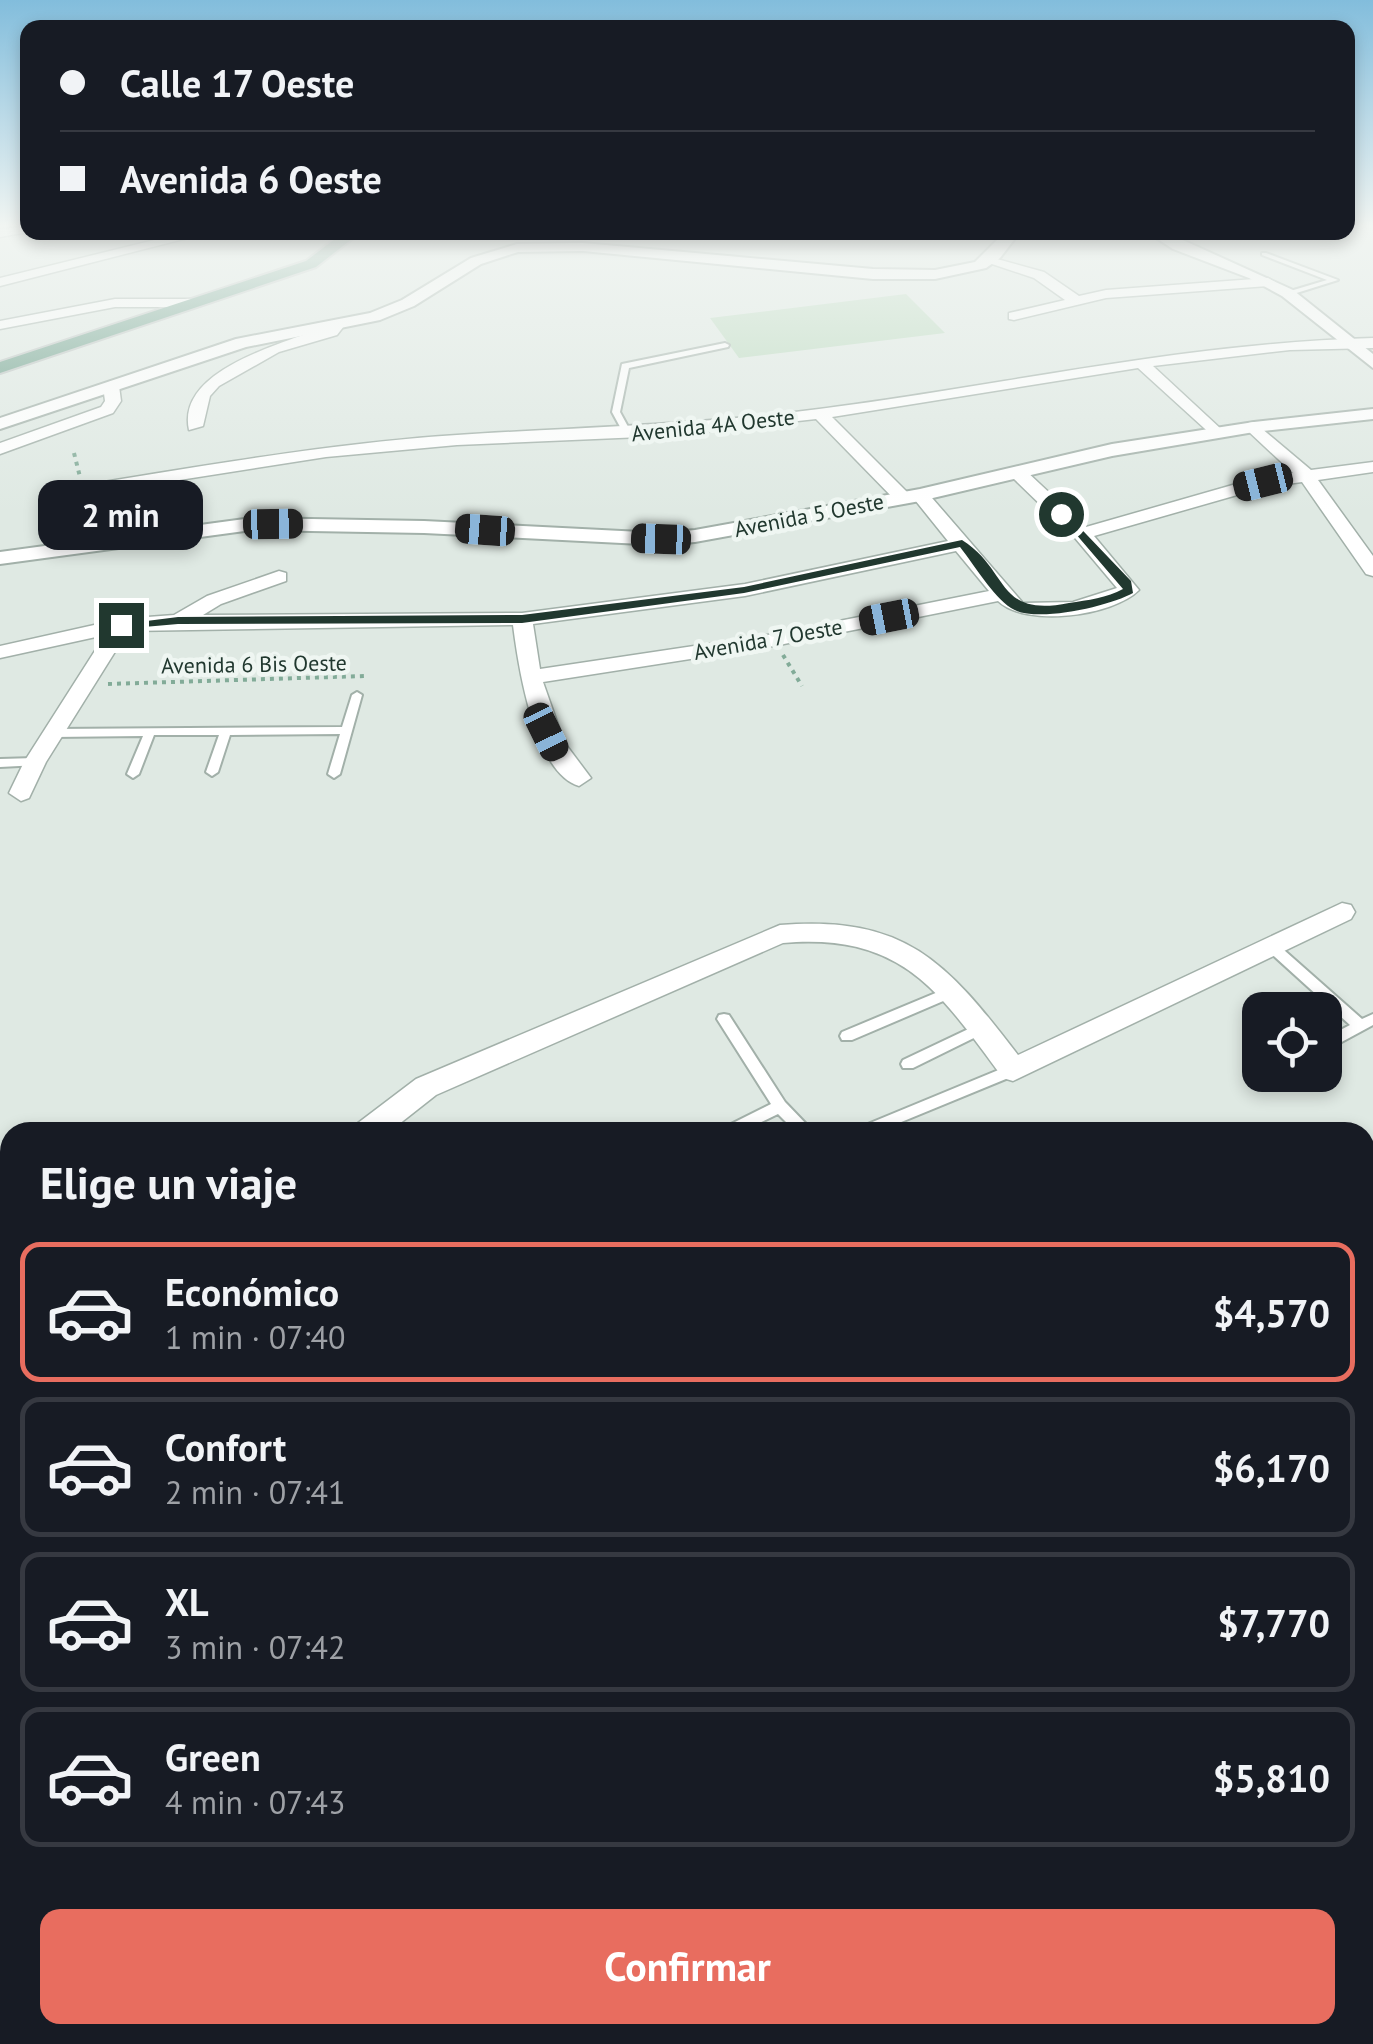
<!DOCTYPE html>
<html lang="es">
<meta charset="utf-8">
<style>
body{margin:0;font-family:"PT Sans",sans-serif;background:#20242c;color:#f1f3f6;height:100vh;display:flex;flex-direction:column;font-size:38px;white-space:nowrap}
*{box-sizing:border-box;margin:0}
p{font-size:32px;color:#9ea1a6}
.icon{flex:none;width:55px;height:55px;fill:none;stroke:currentColor;stroke-width:2;stroke-linecap:round;stroke-linejoin:round}
.map{position:relative;flex:1;overflow:hidden}
.details{position:absolute;left:0px;top:1122px;width:1375px;height:922px;display:flex;flex-direction:column;background:#171b24;border-radius:30px 30px 0 0;box-shadow:0 5px 15px #0003}
.details>*{flex:none}
.guide{position:absolute;left:20px;top:20px;width:1335px;height:220px;border-radius:20px;box-shadow:0 5px 15px #0003;display:grid;align-content:center;height:220px;padding:0 40px;background:#171b24}
.fabs{position:absolute;left:1242px;top:992px;display:grid;gap:20px}
.fabs a{display:grid;place-items:center;width:100px;height:100px;border-radius:20px;background:#171b24;box-shadow:0 5px 15px #0003;font-size:50px}
.end{position:absolute;width:45px;height:45px;margin:-22px;border:12px solid #21382f;background:#fff;box-shadow:0 0 0 5px #fff}
.from{border-radius:50%}
.bubble{position:absolute;height:70px;border-radius:20px;background:#171b24;box-shadow:0 5px 15px #0003;font-size:32px;font-weight:600;line-height:70px;text-align:center}
.car{position:absolute;width:30px;height:60px;margin:-30px -15px;border-radius:12px;box-shadow:0 0 8px 2px #0007;background:linear-gradient(#222 24%,#8ab4d8 0 40%,#222 0 76%,#8ab4d8 0 86%,#222 0)}
.guide b{display:flex;align-items:center;gap:35px;height:95px;font-size:38px}
.guide b+b{border-top:2px solid #363941}
.guide i{width:25px;height:25px;background:#f1f3f6}
ul{padding:0;list-style:none}
li{display:flex;align-items:center;gap:30px;height:140px;margin:0 20px 15px;padding:0 20px;border:5px solid #363941;border-radius:20px}
li div{flex:1}
li b{display:block;font-size:38px}
li em{font-style:normal;font-weight:600}
li.current{border-color:#e86d5f}
li>.icon{width:90px;height:90px;stroke-width:1.5}
h2{padding:0 40px;font-size:45px;line-height:120px}
.action{display:flex;gap:20px;margin-top:auto;padding:20px 40px}
.action a{flex:1;height:115px;border-radius:20px;background:#e86d5f;color:#fff;font-size:40px;font-weight:600;line-height:115px;text-align:center}
.map>svg:first-child{display:block}
.green{fill:#b9d9bd}
.lines{fill:none;stroke-linecap:round;stroke-linejoin:round}
.service-casing{stroke:#a2b0a9;stroke-width:4}
.minor-casing{stroke:#a2b0a9;stroke-width:3}
.tertiary-casing{stroke:#a2b0a9;stroke-width:4}
.primary-casing{stroke:#bcc3c1;stroke-width:4}
.path-far1{stroke:#82ab98;stroke-width:4;stroke-dasharray:4 5;stroke-linecap:butt}
.path{stroke:#82ab98;stroke-width:8;stroke-dasharray:8 11;stroke-linecap:butt}
.service{fill:#fff;fill-rule:evenodd}
.minor{fill:#fff;fill-rule:evenodd}
.tertiary{fill:#fff;fill-rule:evenodd}
.primary{fill:#679c87;fill-rule:evenodd}
.route{fill:#21382f}
.labels{text-anchor:middle;stroke-width:9;stroke-linejoin:round;paint-order:stroke}
.far-street-label{font-size:22px;fill:#21382f;stroke:#eff6f2}
</style>
<div class="map">
<svg width="1373" height="2044" viewBox="0 0 1373 2044">
<rect width="100%" height="100%" fill="#dfe9e3"/>
<path class="green" d="M 906,294 L 945,333 L 739,358 L 710,318 Z"/>
<g class="lines">
<g class="service-casing">
<path id="service" d="M 1262,253 L 1266,253 L 1338,280 L 1287,296 L 1287,292 L 1327,280 L 1262,255 Z
M 725,343 L 729,345 L 728,347 L 629,368 L 620,412 L 632,434 L 625,436 L 612,412 L 622,364 Z
M 357,692 L 362,695 L 340,774 L 334,778 L 328,774 L 340,734 L 230,735 L 218,772 L 212,776 L 206,772 L 219,735 L 154,735 L 139,774 L 133,778 L 127,774 L 143,736 L 53,737 L 47,733 L 53,729 L 342,727 L 352,695 Z
M 35,758 L 41,762 L 39,765 L 0,767 L 0,759 Z
M 1271,941 L 1276,943 L 1362,1019 L 1373,1014 L 1373,1025 L 1325,1051 L 1325,1038 L 1350,1025 L 1266,949 L 1264,946 L 1266,943 Z
M 950,987 L 957,992 L 955,996 L 852,1040 L 842,1040 L 840,1036 L 842,1032 Z
M 724,1014 L 729,1015 L 785,1102 L 810,1128 L 812,1132 L 796,1132 L 778,1114 L 741,1132 L 721,1132 L 723,1128 L 771,1104 L 717,1019 L 719,1015 Z
M 981,1023 L 986,1024 L 988,1028 L 986,1032 L 913,1068 L 903,1068 L 901,1064 L 903,1060 Z
M 1013,1064 L 1018,1066 L 1020,1070 L 1018,1074 L 877,1132 L 856,1132 L 858,1128 Z
M 1260,1073 L 1260,1075 L 1277,1075 C 1273,1083 1261,1088 1253,1085 L 1251,1081 L 1253,1077 Z
M 10,1579 L 10,1597 L 0,1600 L 0,1582 Z
M 832,2035 L 854,2035 L 854,2044 L 832,2044 Z"/>
</g>
<g class="minor-casing">
<path id="minor" d="M 28,227 L 28,232 L 0,237 L 0,229 Z
M 187,232 L 211,232 L 0,286 L 0,278 Z
M 986,256 L 1044,272 L 1079,296 L 1106,290 L 1268,278 L 1275,282 L 1268,286 L 1106,298 L 1014,320 L 1009,319 L 1009,313 L 1065,300 L 1034,278 L 986,262 Z
M 115,299 L 196,299 L 203,303 L 196,307 L 115,307 L 0,329 L 0,321 Z
M 337,322 L 344,326 L 337,335 L 279,352 L 219,386 L 210,396 L 203,426 L 189,430 C 175,366 296,341 337,322 Z
M 1373,338 L 1373,348 L 1290,350 L 1153,366 L 1221,429 L 1223,433 L 1215,438 L 1138,368 L 832,417 L 909,494 L 909,502 L 897,502 L 816,419 L 665,436 L 457,445 L 326,457 L 52,500 L 43,495 L 52,490 C 187,469 321,444 457,435 C 578,427 698,425 819,409 C 1006,385 1184,343 1373,338 Z
M 111,381 L 119,386 L 121,401 L 113,413 L 0,454 L 0,443 L 101,407 L 105,401 L 103,386 Z
M 1254,422 L 1311,470 L 1373,462 L 1373,472 L 1318,480 L 1373,556 L 1373,576 L 1366,574 L 1302,482 L 1265,487 L 1094,536 L 1139,590 C 1113,616 1026,628 998,601 L 774,646 L 543,682 L 564,742 L 591,778 L 579,786 C 534,773 518,664 513,625 L 128,631 L 46,762 L 29,798 L 21,801 L 9,793 L 24,762 L 105,635 L 0,658 L 0,646 L 121,619 L 174,615 L 207,596 L 279,571 L 286,573 L 286,581 L 221,604 L 203,615 L 522,613 L 745,584 L 948,541 L 911,495 L 920,490 L 926,491 L 1023,603 L 1073,602 L 1117,588 L 1075,538 L 1013,478 L 1013,470 L 1025,470 L 1086,527 L 1257,478 L 1293,473 L 1248,431 L 1248,423 ZM 956,551 L 989,591 L 774,634 L 540,669 L 533,624 L 745,596 Z
M 1342,903 L 1351,905 L 1355,912 L 1351,919 L 1013,1081 L 1003,1078 C 938,990 902,933 783,943 L 436,1095 L 389,1132 L 353,1132 L 358,1123 L 416,1079 L 780,925 C 905,915 946,961 1018,1055 Z
M 10,1367 L 10,1399 L 0,1402 L 0,1370 Z
M 0,1940 L 10,1941 L 10,1985 L 0,1984 Z
M 1365,2018 L 1373,2044 L 1328,2044 L 1327,2035 L 1365,2035 Z
M 360,2035 L 411,2035 L 415,2044 L 364,2044 Z"/>
</g>
<g class="tertiary-casing">
<path id="tertiary" d="M 1005,232 L 1020,232 L 1000,258 L 986,268 L 935,279 L 873,279 L 583,251 L 518,252 L 481,264 L 414,306 L 380,320 L 246,347 L 0,429 L 0,418 L 236,339 L 370,313 L 402,300 L 471,258 L 517,244 L 583,243 L 873,269 L 935,270 L 975,262 Z
M 1147,232 L 1165,232 L 1293,290 L 1373,354 L 1373,368 L 1282,296 L 1249,278 L 1173,249 Z
M 1373,409 L 1373,419 L 1254,432 L 1112,456 L 920,501 L 695,542 L 661,545 L 424,533 L 252,530 L 0,564 L 0,552 L 252,518 L 424,521 L 661,533 L 695,530 L 920,489 L 1112,444 L 1254,422 Z"/>
</g>
<g class="primary-casing">
<path id="primary" d="M 344,232 L 361,232 L 316,267 L 0,373 L 0,362 L 306,261 Z"/>
</g>
<path class="path-far1" d="M 74,453 L 80,477
M 783,655 L 802,686
M 108,684 L 364,676"/>
<path class="path" d="M 580,2035 L 580,2044"/>
<use href="#service" class="service"/>
<use href="#minor" class="minor"/>
<use href="#tertiary" class="tertiary"/>
<use href="#primary" class="primary"/>
</g>
<linearGradient id="sky" x2="0" y2="1"><stop stop-color="#82bddc"/><stop offset="0.44" stop-color="#f1f5f2"/><stop offset="1" stop-color="#f1f5f2" stop-opacity="0"/></linearGradient>
<rect width="1373" height="513" fill="url(#sky)"/>
<path class="route" d="M 1057,512 L 1065,512 L 1131,581 L 1133,593 C 1110,606 1034,624 1011,608 C 992,595 975,566 960,547 L 744,593 L 522,623 L 178,624 L 121,629 L 115,625 L 178,617 L 522,615 L 744,587 L 962,540 C 1010,570 995,618 1069,603 C 1088,600 1107,598 1123,589 Z"/>
<g class="labels">
<g class="far-street-label">
<text transform="translate(713 425) rotate(-6)" y="8">Avenida 4A Oeste</text>
<text transform="translate(809 515) rotate(-11)" y="8">Avenida 5 Oeste</text>
<text transform="translate(768 639) rotate(-10)" y="8">Avenida 7 Oeste</text>
<text transform="translate(254 664) rotate(-1)" y="8">Avenida 6 Bis Oeste</text>
</g>
</g>
</svg>
<div class="fabs">
<a><svg class="icon" aria-label="locate" viewBox="0 0 24 24"><circle cx="12" cy="12" r="6"/><path d="M12 2v4M12 18v4M2 12h4M18 12h4"/></svg></a>
</div>
<i class="end from" style="left:1061px;top:514px"></i>
<i class="end" style="left:121px;top:625px"></i>
<div class="bubble" style="left:38px;top:480px;width:165px">2 min</div>
<i class="car" style="left:1263px;top:482px;rotate:256deg"></i>
<i class="car" style="left:273px;top:524px;rotate:89deg"></i>
<i class="car" style="left:485px;top:530px;rotate:274deg"></i>
<i class="car" style="left:661px;top:539px;rotate:272deg"></i>
<i class="car" style="left:889px;top:617px;rotate:259deg"></i>
<i class="car" style="left:546px;top:732px;rotate:154deg"></i>
<div class="guide">
<b><i class="from"></i>Calle 17 Oeste</b>
<b><i></i>Avenida 6 Oeste</b>
</div>
<section class="details">
<h2>Elige un viaje</h2>
<ul>
<li class="current"><svg class="icon" aria-label="car" viewBox="0 0 24 24"><path d="M5 17H2v-5l4-1 3-4h7l3 4 3 1v5h-3M9 17h6M6 11h13"/><circle cx="7" cy="17" r="2"/><circle cx="17" cy="17" r="2"/></svg><div><b>Económico</b><p>1 min · 07:40</p></div><em>$4,570</em></li>
<li><svg class="icon" aria-label="car" viewBox="0 0 24 24"><path d="M5 17H2v-5l4-1 3-4h7l3 4 3 1v5h-3M9 17h6M6 11h13"/><circle cx="7" cy="17" r="2"/><circle cx="17" cy="17" r="2"/></svg><div><b>Confort</b><p>2 min · 07:41</p></div><em>$6,170</em></li>
<li><svg class="icon" aria-label="car" viewBox="0 0 24 24"><path d="M5 17H2v-5l4-1 3-4h7l3 4 3 1v5h-3M9 17h6M6 11h13"/><circle cx="7" cy="17" r="2"/><circle cx="17" cy="17" r="2"/></svg><div><b>XL</b><p>3 min · 07:42</p></div><em>$7,770</em></li>
<li><svg class="icon" aria-label="car" viewBox="0 0 24 24"><path d="M5 17H2v-5l4-1 3-4h7l3 4 3 1v5h-3M9 17h6M6 11h13"/><circle cx="7" cy="17" r="2"/><circle cx="17" cy="17" r="2"/></svg><div><b>Green</b><p>4 min · 07:43</p></div><em>$5,810</em></li>
</ul>
<div class="action"><a>Confirmar</a></div>
</section>
</div>
